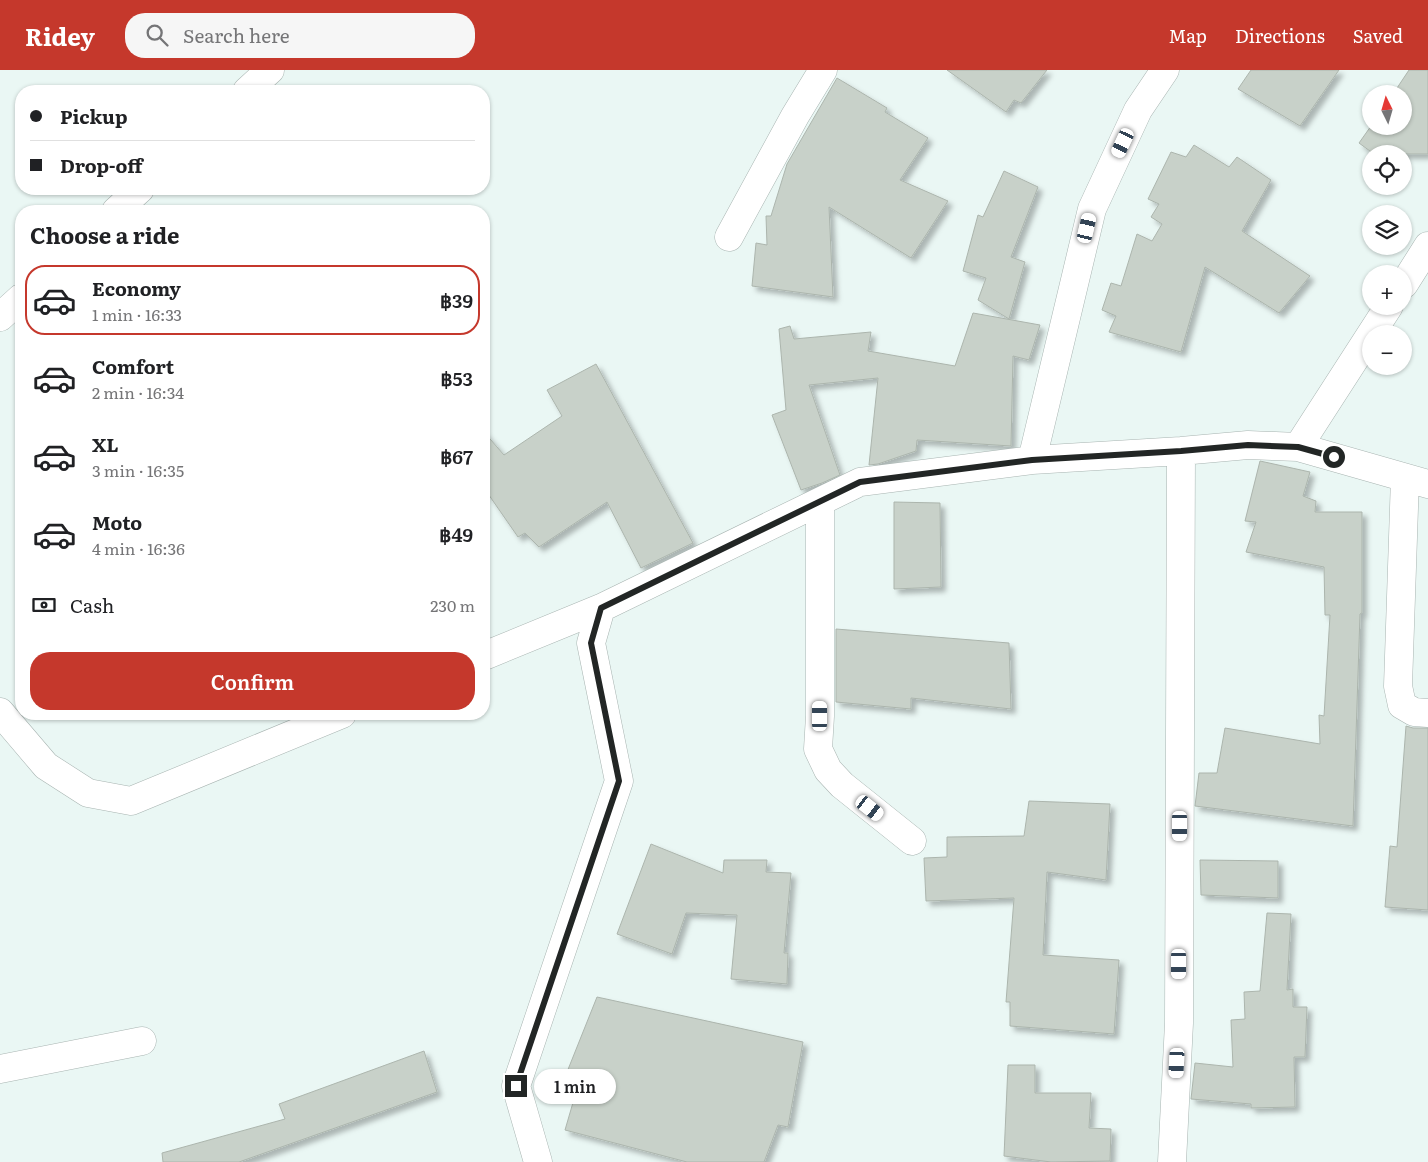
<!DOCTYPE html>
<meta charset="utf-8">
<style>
body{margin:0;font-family:Literata,serif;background:#f6f6f6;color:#202124;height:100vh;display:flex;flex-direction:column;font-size:19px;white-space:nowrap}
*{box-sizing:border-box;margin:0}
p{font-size:16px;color:#757577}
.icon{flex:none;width:28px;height:28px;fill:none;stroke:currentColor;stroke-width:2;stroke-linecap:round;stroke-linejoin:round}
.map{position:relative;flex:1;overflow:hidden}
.details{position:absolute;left:15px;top:135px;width:475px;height:515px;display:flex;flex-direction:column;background:#fff;border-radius:20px;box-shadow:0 1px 4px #0004}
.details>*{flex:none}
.guide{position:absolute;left:15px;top:15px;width:475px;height:110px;border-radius:20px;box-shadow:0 1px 4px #0004;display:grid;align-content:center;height:110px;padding:0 15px;background:#fff}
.needle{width:32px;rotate:355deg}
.buttons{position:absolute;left:1362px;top:15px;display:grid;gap:10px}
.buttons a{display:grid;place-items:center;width:50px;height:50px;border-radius:50%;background:#fff;box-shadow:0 1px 4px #0004;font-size:25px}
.end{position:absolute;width:22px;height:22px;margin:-11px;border:6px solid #222625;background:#fff;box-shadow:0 0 0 2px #fff}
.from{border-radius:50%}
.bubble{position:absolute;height:35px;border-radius:18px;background:#fff;box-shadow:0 1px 4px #0004;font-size:16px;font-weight:600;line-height:35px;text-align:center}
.car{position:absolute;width:15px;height:30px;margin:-15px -8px;border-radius:6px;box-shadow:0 0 4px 1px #0007;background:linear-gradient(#fff 24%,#345 0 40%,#fff 0 76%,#345 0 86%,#fff 0)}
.guide b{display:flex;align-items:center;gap:18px;height:48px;font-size:19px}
.guide b+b{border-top:1px solid #e0e0e0}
.guide i{width:12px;height:12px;background:#202124}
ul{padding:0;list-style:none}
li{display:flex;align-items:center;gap:15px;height:70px;margin:0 10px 8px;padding:0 5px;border:2px solid transparent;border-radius:20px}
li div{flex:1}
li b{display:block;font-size:19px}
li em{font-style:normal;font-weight:600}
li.active{border-color:#c5382c}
li>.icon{width:45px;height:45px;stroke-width:1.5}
h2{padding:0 15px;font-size:22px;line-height:60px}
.pay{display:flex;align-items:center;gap:12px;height:55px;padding:0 15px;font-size:19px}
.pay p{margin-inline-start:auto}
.button{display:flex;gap:10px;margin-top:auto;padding:10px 15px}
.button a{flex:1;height:58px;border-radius:20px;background:#c5382c;color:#fff;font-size:20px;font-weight:600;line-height:58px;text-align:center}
header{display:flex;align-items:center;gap:30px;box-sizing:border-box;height:70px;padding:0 25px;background:#c5382c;color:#fff}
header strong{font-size:24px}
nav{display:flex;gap:28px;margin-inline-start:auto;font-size:18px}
.search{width:350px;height:45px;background:#f6f6f6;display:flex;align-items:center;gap:12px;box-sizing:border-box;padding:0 18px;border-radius:20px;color:#757577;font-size:19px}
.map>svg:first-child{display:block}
.building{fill:#c8d1c9;stroke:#acb5ad;filter:url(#shadow)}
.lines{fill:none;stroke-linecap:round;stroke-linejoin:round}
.minor-casing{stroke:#a8b4b1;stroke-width:29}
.minor{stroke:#fff;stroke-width:28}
.route{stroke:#222625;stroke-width:6}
</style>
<header>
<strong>Ridey</strong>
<div class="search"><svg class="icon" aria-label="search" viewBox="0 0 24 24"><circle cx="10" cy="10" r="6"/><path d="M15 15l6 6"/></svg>Search here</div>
<nav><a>Map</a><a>Directions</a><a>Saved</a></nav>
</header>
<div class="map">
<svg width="1428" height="1092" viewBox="0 0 1428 1092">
<defs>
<filter id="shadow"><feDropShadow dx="4.5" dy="4.5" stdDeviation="2.5" flood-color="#0004"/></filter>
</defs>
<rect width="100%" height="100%" fill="#eaf7f4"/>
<path class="building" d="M 947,0 L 1047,0 L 1021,33 L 1014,30 L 1006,42 Z
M 1251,0 L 1339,0 L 1300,56 L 1238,19 Z
M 1409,0 L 1428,0 L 1428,84 L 1374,84 L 1359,73 L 1371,56 L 1404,56 L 1404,24 L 1393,24 Z
M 837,8 L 887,38 L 885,42 L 928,68 L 900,110 L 948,131 L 911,188 L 829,137 L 833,227 L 752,216 L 756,173 L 767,175 L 766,146 L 771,146 L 787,94 Z
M 1194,75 L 1229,97 L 1237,87 L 1271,110 L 1242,161 L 1310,206 L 1279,243 L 1205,197 L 1181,282 L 1109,262 L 1116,246 L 1102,240 L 1111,213 L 1121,216 L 1137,164 L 1152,171 L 1162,154 L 1151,147 L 1159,134 L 1148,129 L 1171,82 L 1186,87 Z
M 1004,101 L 1038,117 L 1011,187 L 1025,192 L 1009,249 L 978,230 L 986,208 L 963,201 L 978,145 L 983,147 Z
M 973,243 L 1040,255 L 1029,290 L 1013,286 L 1011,376 L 917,370 L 916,381 L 878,394 L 869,395 L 878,308 L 809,315 L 840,405 L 822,413 L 801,420 L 772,345 L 786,340 L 779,259 L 790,256 L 794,269 L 871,262 L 868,281 L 955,296 Z
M 596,294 L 693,473 L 641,498 L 607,432 L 539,477 L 525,463 L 518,467 L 484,418 L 484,362 L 504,385 L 562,346 L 547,320 Z
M 1260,391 L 1310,402 L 1303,426 L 1316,431 L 1315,442 L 1362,442 L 1362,543 L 1360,544 L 1353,756 L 1195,736 L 1199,703 L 1217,703 L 1225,658 L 1320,674 L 1319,645 L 1324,646 L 1330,545 L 1325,545 L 1324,497 L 1246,482 L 1256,452 L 1245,451 Z
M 894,432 L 940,433 L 941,517 L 894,519 Z
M 836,559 L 1009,573 L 1011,639 L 911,628 L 911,639 L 836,632 Z
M 1406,656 L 1413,658 L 1428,658 L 1428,840 L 1385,837 L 1390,776 L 1397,777 Z
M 1029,731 L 1110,734 L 1106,810 L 1047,802 L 1043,885 L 1119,890 L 1114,964 L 1010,956 L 1010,932 L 1006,932 L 1014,828 L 926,831 L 924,788 L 947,787 L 947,767 L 1024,766 Z
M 651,774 L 723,803 L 724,790 L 767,790 L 766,802 L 791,803 L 784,883 L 788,883 L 787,914 L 731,909 L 737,845 L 686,843 L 672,884 L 617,864 Z
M 1200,790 L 1278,791 L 1278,828 L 1201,825 Z
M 1267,843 L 1291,844 L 1287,920 L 1293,919 L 1293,937 L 1307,937 L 1305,987 L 1294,987 L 1295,1037 L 1251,1038 L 1251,1034 L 1191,1029 L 1195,993 L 1233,997 L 1231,950 L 1245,949 L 1244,922 L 1260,921 Z
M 597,927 L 803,972 L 788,1057 L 778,1055 L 764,1092 L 687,1092 L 565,1060 L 581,1005 L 567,1002 Z
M 424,981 L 437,1022 L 239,1092 L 163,1092 L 162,1083 L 285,1049 L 279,1034 Z
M 1008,995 L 1035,995 L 1035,1023 L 1091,1023 L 1089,1058 L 1111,1059 L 1110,1091 L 1051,1092 L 1004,1086 Z"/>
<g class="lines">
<g class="minor-casing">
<path id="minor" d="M 247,21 L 270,0
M 116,141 L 140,119
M 729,167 L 795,46 L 823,0
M 1404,214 L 1428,176
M 0,247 L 21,228
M 1298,377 L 1389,236
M 1032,390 L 1092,139 L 1138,40 L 1165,0
M 1405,408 L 1398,616 L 1402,635 L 1414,642 L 1428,643
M 820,432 L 820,646 L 818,679 L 828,700 L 842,715 L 912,771
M 484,586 L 601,538
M 0,642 L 46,696 L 88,723 L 131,731 L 342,644
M 0,999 L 142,971
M 538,1092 L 516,1016 L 619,711 L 591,573 L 601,538 L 860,412 L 1032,390 L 1181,381 L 1248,375 L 1298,377 L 1428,414
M 1172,1092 L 1179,953 L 1181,381"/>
</g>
<use href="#minor" class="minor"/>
</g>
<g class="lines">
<path class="route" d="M 516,1016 L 619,711 L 591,573 L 601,538 L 860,412 L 1032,390 L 1181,381 L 1248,375 L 1298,377 L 1334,387"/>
</g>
</svg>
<div class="buttons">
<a><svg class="needle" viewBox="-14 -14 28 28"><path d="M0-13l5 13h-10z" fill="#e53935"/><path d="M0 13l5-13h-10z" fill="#757577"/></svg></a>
<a><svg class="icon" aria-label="locate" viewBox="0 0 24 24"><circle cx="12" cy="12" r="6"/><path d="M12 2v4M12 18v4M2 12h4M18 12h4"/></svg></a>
<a><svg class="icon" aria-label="layers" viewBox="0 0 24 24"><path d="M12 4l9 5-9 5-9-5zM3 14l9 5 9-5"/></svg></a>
<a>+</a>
<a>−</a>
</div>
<i class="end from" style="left:1334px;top:387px"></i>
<i class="end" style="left:516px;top:1016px"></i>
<div class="bubble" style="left:534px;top:999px;width:82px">1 min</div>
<i class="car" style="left:1123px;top:73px;rotate:205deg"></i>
<i class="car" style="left:1087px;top:158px;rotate:13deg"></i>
<i class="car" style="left:820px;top:646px;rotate:0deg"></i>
<i class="car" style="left:870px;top:738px;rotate:128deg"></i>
<i class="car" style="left:1180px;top:756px;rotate:180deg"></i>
<i class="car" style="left:1179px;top:894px;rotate:180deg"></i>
<i class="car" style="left:1177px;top:993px;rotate:183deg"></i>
<div class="guide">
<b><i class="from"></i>Pickup</b>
<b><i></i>Drop-off</b>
</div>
<section class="details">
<h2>Choose a ride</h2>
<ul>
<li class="active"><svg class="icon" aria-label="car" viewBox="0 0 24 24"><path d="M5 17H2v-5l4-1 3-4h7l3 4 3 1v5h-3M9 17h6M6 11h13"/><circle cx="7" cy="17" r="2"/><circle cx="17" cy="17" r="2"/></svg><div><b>Economy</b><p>1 min · 16:33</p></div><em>฿39</em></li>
<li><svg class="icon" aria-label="car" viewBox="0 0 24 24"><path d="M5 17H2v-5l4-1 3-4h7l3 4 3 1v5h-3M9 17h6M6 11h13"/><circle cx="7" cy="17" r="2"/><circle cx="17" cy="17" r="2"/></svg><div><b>Comfort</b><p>2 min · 16:34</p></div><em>฿53</em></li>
<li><svg class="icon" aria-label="car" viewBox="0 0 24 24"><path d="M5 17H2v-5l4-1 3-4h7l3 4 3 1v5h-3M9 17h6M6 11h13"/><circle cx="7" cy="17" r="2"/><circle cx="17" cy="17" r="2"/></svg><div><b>XL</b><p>3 min · 16:35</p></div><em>฿67</em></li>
<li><svg class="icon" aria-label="car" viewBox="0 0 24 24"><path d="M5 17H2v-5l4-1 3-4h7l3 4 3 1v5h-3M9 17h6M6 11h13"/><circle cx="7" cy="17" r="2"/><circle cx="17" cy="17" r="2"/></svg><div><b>Moto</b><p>4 min · 16:36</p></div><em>฿49</em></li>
</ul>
<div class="pay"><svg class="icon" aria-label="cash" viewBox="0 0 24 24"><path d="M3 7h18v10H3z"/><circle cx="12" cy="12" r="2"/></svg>Cash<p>230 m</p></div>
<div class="button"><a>Confirm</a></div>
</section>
</div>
